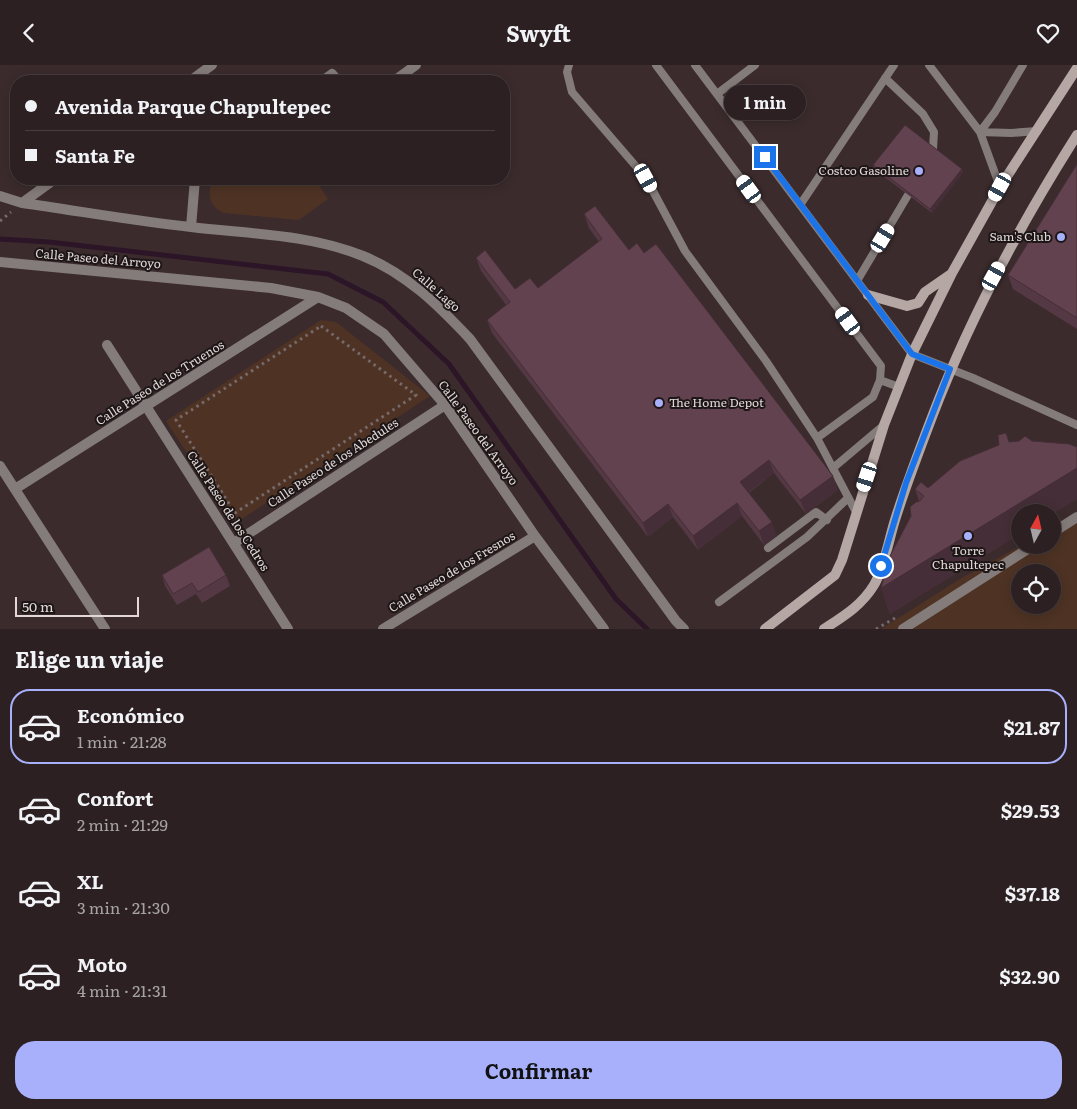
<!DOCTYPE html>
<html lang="es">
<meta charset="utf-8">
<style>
body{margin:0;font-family:Literata,serif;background:#34282a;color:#f1f3f6;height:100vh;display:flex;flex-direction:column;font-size:19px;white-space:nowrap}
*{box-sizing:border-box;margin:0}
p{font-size:16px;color:#a6a3a5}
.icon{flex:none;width:28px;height:28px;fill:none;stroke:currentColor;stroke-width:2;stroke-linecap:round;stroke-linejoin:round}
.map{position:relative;height:564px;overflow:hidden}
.side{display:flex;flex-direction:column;background:#2c2022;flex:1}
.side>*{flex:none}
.top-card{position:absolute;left:10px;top:10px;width:500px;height:110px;border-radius:20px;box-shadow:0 2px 12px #0003,0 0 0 1px #483e40;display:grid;align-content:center;height:110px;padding:0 15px;background:#2c2022}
.needle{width:32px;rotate:8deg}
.fabs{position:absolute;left:1011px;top:439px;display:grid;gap:10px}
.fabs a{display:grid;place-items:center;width:50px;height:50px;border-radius:50%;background:#2c2022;box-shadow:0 2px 12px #0003,0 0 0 1px #483e40;font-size:25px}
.scale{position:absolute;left:15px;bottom:12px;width:124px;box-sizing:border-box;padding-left:5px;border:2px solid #e2d8d8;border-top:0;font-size:14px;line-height:18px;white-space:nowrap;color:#e2d8d8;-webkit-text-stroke:4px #1d1617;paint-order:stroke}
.end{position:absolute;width:22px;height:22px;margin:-11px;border:6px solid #1a73e8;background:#fff;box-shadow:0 0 0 2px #fff}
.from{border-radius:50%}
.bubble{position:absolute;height:35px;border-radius:18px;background:#2c2022;box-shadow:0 2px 12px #0003,0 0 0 1px #483e40;font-size:16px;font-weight:700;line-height:35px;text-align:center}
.car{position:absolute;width:15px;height:30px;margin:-15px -8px;border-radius:6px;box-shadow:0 0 4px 1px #0007;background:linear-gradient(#fff 24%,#345 0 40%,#fff 0 76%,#345 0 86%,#fff 0)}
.top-card b{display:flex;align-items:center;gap:18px;height:48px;font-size:19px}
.top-card b+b{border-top:1px solid #483e40}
.top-card i{width:12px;height:12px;background:#f1f3f6}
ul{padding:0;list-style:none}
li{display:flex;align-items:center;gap:15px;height:75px;margin:0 10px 8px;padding:0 5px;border:2px solid transparent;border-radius:20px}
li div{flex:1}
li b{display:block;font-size:19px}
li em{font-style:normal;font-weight:700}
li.current{border-color:#a8b0fc}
li>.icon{width:45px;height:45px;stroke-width:1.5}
h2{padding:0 15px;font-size:22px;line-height:60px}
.cta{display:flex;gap:10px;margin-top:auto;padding:10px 15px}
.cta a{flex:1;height:58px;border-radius:20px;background:#a8b0fc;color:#111;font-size:20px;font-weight:700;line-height:58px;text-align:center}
header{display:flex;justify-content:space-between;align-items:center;height:65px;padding:0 15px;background:#2c2022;font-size:22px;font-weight:700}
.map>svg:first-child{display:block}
.green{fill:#4e3324;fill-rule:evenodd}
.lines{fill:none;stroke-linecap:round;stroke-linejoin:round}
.stream{stroke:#2b1527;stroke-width:5}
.path{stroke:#77696a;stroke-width:3;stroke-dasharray:2.5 4;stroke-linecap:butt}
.service{stroke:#847c7a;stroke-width:8}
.minor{stroke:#847c7a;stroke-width:10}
.secondary{stroke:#b4a7a4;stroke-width:10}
.wall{fill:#543944}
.shaded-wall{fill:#452e37}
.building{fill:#62424f;stroke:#452e37}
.route{stroke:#1a73e8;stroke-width:6}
.poi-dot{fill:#a8b0fc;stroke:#1d1617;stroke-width:2}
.labels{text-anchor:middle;stroke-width:4;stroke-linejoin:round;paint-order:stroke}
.poi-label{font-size:12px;fill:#e2d8d8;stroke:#1d1617;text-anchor:end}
.street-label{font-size:12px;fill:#e2d8d8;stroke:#1d1617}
</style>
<header><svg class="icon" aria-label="back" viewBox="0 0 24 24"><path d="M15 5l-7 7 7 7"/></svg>Swyft<svg class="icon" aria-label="heart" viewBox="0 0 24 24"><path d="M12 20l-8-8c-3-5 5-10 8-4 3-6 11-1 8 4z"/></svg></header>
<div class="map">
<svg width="1077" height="564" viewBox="0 0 1077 564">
<rect width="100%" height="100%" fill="#3b2b2d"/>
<path class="green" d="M 213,114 L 315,114 L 328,134 L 299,155 L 224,148 C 208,141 207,129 213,114 Z
M 321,255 L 336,257 L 430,331 L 234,459 L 166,356 Z
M 1077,450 L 1077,564 L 881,564 L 960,514 L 1022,480 L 1052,480 L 1053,463 ZM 1020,508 L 1052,508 L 1052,540 L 1020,540 Z"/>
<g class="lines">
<path class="stream" d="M 0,174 L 49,177 L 328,209 L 383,237 L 449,299 L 616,534 L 647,564"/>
<path class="path" d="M 0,156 L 11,147
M 321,261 L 416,330 L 235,448 L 176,355 Z
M 876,564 L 895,553"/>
<path class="service" d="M 569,0 L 567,7 L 572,27 L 646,113 L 685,186 L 766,296 L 817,373 L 873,332 L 880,315 L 881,301 L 656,0
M 695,0 L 912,289 L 973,313 L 1077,360
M 929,0 L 980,67 L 1000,122
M 885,13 L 923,49 L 934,67 L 933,84
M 717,29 L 755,0
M 980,67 L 995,47 L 1023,0
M 980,67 L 1011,68 L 1037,66
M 800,140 L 894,0
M 857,216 L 908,130
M 880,315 L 899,322
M 817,373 L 856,447
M 833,403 L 884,360
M 768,483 L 816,447 L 827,455
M 719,537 L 807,472 L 848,433"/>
<path class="minor" d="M 190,16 L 212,0
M 322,16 L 332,9 L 338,16
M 394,16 L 416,0
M 0,131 L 22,138 C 79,146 135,156 191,162 C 249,169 309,169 363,191 C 406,208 439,241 470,274 L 676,556 L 684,564
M 22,138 L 55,114
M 191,162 L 195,114
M 0,197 L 271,223 L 318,232 L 346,243 L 384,269 L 445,340 L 535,471 L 604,564
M 107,280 L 288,564
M 0,401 L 105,564
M 15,424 L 318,232
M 1052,468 L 1077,452
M 234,478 L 445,340
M 383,564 L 535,471
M 903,564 L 1034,480"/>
<path class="secondary" d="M 868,230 L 907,241 L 918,238 L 925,227 L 951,209
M 765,564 L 835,510 L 842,495 L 884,360 L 912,289 L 952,208 L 1000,122 L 1077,3
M 824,564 C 844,551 862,540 874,520 C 884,503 889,474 895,455 C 906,420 919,386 932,352 C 970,252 1020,160 1077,70"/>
</g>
<path class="wall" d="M 1077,99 L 1077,264 L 1013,224 L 1008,210 Z
M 873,100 L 962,104 L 963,107 L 932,148 L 874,104 Z
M 584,149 L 629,185 L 644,188 L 838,425 L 806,449 L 774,408 L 749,428 L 777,471 L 764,480 L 742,451 L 698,485 L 673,452 L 648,472 L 492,268 L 487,255 L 506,240 L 481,206 L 476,193 L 515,224 L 538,223 L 599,177 L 589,163 Z
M 1009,377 L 1077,434 L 1052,449 L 1052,448 L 1020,448 L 1020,469 L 890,549 L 881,523 L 919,436 L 915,424 L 928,423 Z
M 162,510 L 226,510 L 230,521 L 202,538 L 196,529 L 177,540 L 165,521 Z"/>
<path class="shaded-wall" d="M 962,104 L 963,107 L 932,148 L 930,144 Z
M 769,395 L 774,408 L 745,430 L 740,417 Z
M 1077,403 L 1077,434 L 1052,449 L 1052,448 L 1020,448 L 1020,469 L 890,549 L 881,523 Z
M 833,411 L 838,425 L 806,449 L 800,435 Z
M 737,438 L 742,451 L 698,485 L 693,471 Z
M 668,439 L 673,452 L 648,472 L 643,458 Z
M 772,457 L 777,471 L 764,480 L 759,466 Z"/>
<path class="building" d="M 905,60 L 962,104 L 930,144 L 873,100 Z
M 1077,99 L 1077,253 L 1008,210 Z
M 595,141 L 629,185 L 637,178 L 644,188 L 656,179 L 833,411 L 800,435 L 769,395 L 740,417 L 772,457 L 759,466 L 737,438 L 693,471 L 668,439 L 643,458 L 487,255 L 510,237 L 476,193 L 485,185 L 515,224 L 530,213 L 538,223 L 602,174 L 584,149 Z
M 1006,368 L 1009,377 L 1019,376 L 1025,371 L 1032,376 L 1069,379 L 1077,382 L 1077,403 L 881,523 L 890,491 L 911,451 L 910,442 L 916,437 L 920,436 L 924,431 L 915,424 L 921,417 L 928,423 L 960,396 L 999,380 L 998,370 Z
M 209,482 L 226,510 L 198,527 L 192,518 L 173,529 L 162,510 Z"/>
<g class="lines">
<path class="route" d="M 765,92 L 912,289 L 950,304 L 906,418 L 881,501"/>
</g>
<g class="poi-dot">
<circle cx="919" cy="106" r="5"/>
<circle cx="1061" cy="172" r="5"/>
<circle cx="659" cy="338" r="5"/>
<circle cx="968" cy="471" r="5"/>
</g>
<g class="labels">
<g class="poi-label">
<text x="909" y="110">Costco Gasoline</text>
<text x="1051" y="176">Sam's Club</text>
<text x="669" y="342" text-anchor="start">The Home Depot</text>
<text x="968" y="490" text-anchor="middle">Torre<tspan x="968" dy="14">Chapultepec</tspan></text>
</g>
<g class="street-label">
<text transform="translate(98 194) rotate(5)" y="4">Calle Paseo del Arroyo</text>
<text transform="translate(436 225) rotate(41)" y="4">Calle Lago</text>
<text transform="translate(160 318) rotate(-32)" y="4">Calle Paseo de los Truenos</text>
<text transform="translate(478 368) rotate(54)" y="4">Calle Paseo del Arroyo</text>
<text transform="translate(333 398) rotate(-33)" y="4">Calle Paseo de los Abedules</text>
<text transform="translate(228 446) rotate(57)" y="4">Calle Paseo de los Cedros</text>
<text transform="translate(452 507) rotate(-31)" y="4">Calle Paseo de los Fresnos</text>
</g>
</g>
</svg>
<div class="fabs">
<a><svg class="needle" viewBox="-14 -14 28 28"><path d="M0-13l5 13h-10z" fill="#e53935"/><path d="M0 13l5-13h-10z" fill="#a6a3a5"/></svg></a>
<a><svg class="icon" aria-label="locate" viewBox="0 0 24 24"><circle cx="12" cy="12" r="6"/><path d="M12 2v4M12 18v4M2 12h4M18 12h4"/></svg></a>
</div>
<div class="scale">50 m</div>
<i class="end from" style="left:881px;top:501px"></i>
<i class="end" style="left:765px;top:92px"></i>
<div class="bubble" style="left:724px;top:20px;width:82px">1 min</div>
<i class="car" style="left:646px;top:113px;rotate:151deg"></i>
<i class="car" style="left:1000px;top:122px;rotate:209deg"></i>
<i class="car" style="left:749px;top:124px;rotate:324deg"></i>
<i class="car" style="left:883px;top:173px;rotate:31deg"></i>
<i class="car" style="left:994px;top:211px;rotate:29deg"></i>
<i class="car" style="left:848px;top:256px;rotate:324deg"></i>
<i class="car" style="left:867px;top:412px;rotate:198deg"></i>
<div class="top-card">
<b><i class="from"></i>Avenida Parque Chapultepec</b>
<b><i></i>Santa Fe</b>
</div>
</div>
<section class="side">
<h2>Elige un viaje</h2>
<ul>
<li class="current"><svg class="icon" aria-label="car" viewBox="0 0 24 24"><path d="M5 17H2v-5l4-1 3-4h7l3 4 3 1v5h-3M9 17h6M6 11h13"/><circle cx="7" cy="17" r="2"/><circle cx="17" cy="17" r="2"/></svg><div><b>Económico</b><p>1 min · 21:28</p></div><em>$21.87</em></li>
<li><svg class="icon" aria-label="car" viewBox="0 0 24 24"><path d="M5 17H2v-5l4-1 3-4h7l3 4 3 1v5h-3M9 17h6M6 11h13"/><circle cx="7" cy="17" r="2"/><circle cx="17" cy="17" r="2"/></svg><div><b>Confort</b><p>2 min · 21:29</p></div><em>$29.53</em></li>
<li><svg class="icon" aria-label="car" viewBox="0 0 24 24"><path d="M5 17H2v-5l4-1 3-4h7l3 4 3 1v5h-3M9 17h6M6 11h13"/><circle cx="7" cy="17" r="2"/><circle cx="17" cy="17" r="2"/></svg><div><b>XL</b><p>3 min · 21:30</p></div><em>$37.18</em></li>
<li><svg class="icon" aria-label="car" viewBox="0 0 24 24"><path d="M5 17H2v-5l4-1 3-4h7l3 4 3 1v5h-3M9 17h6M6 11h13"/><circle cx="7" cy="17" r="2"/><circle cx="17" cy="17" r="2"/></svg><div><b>Moto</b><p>4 min · 21:31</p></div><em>$32.90</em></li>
</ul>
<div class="cta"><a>Confirmar</a></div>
</section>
